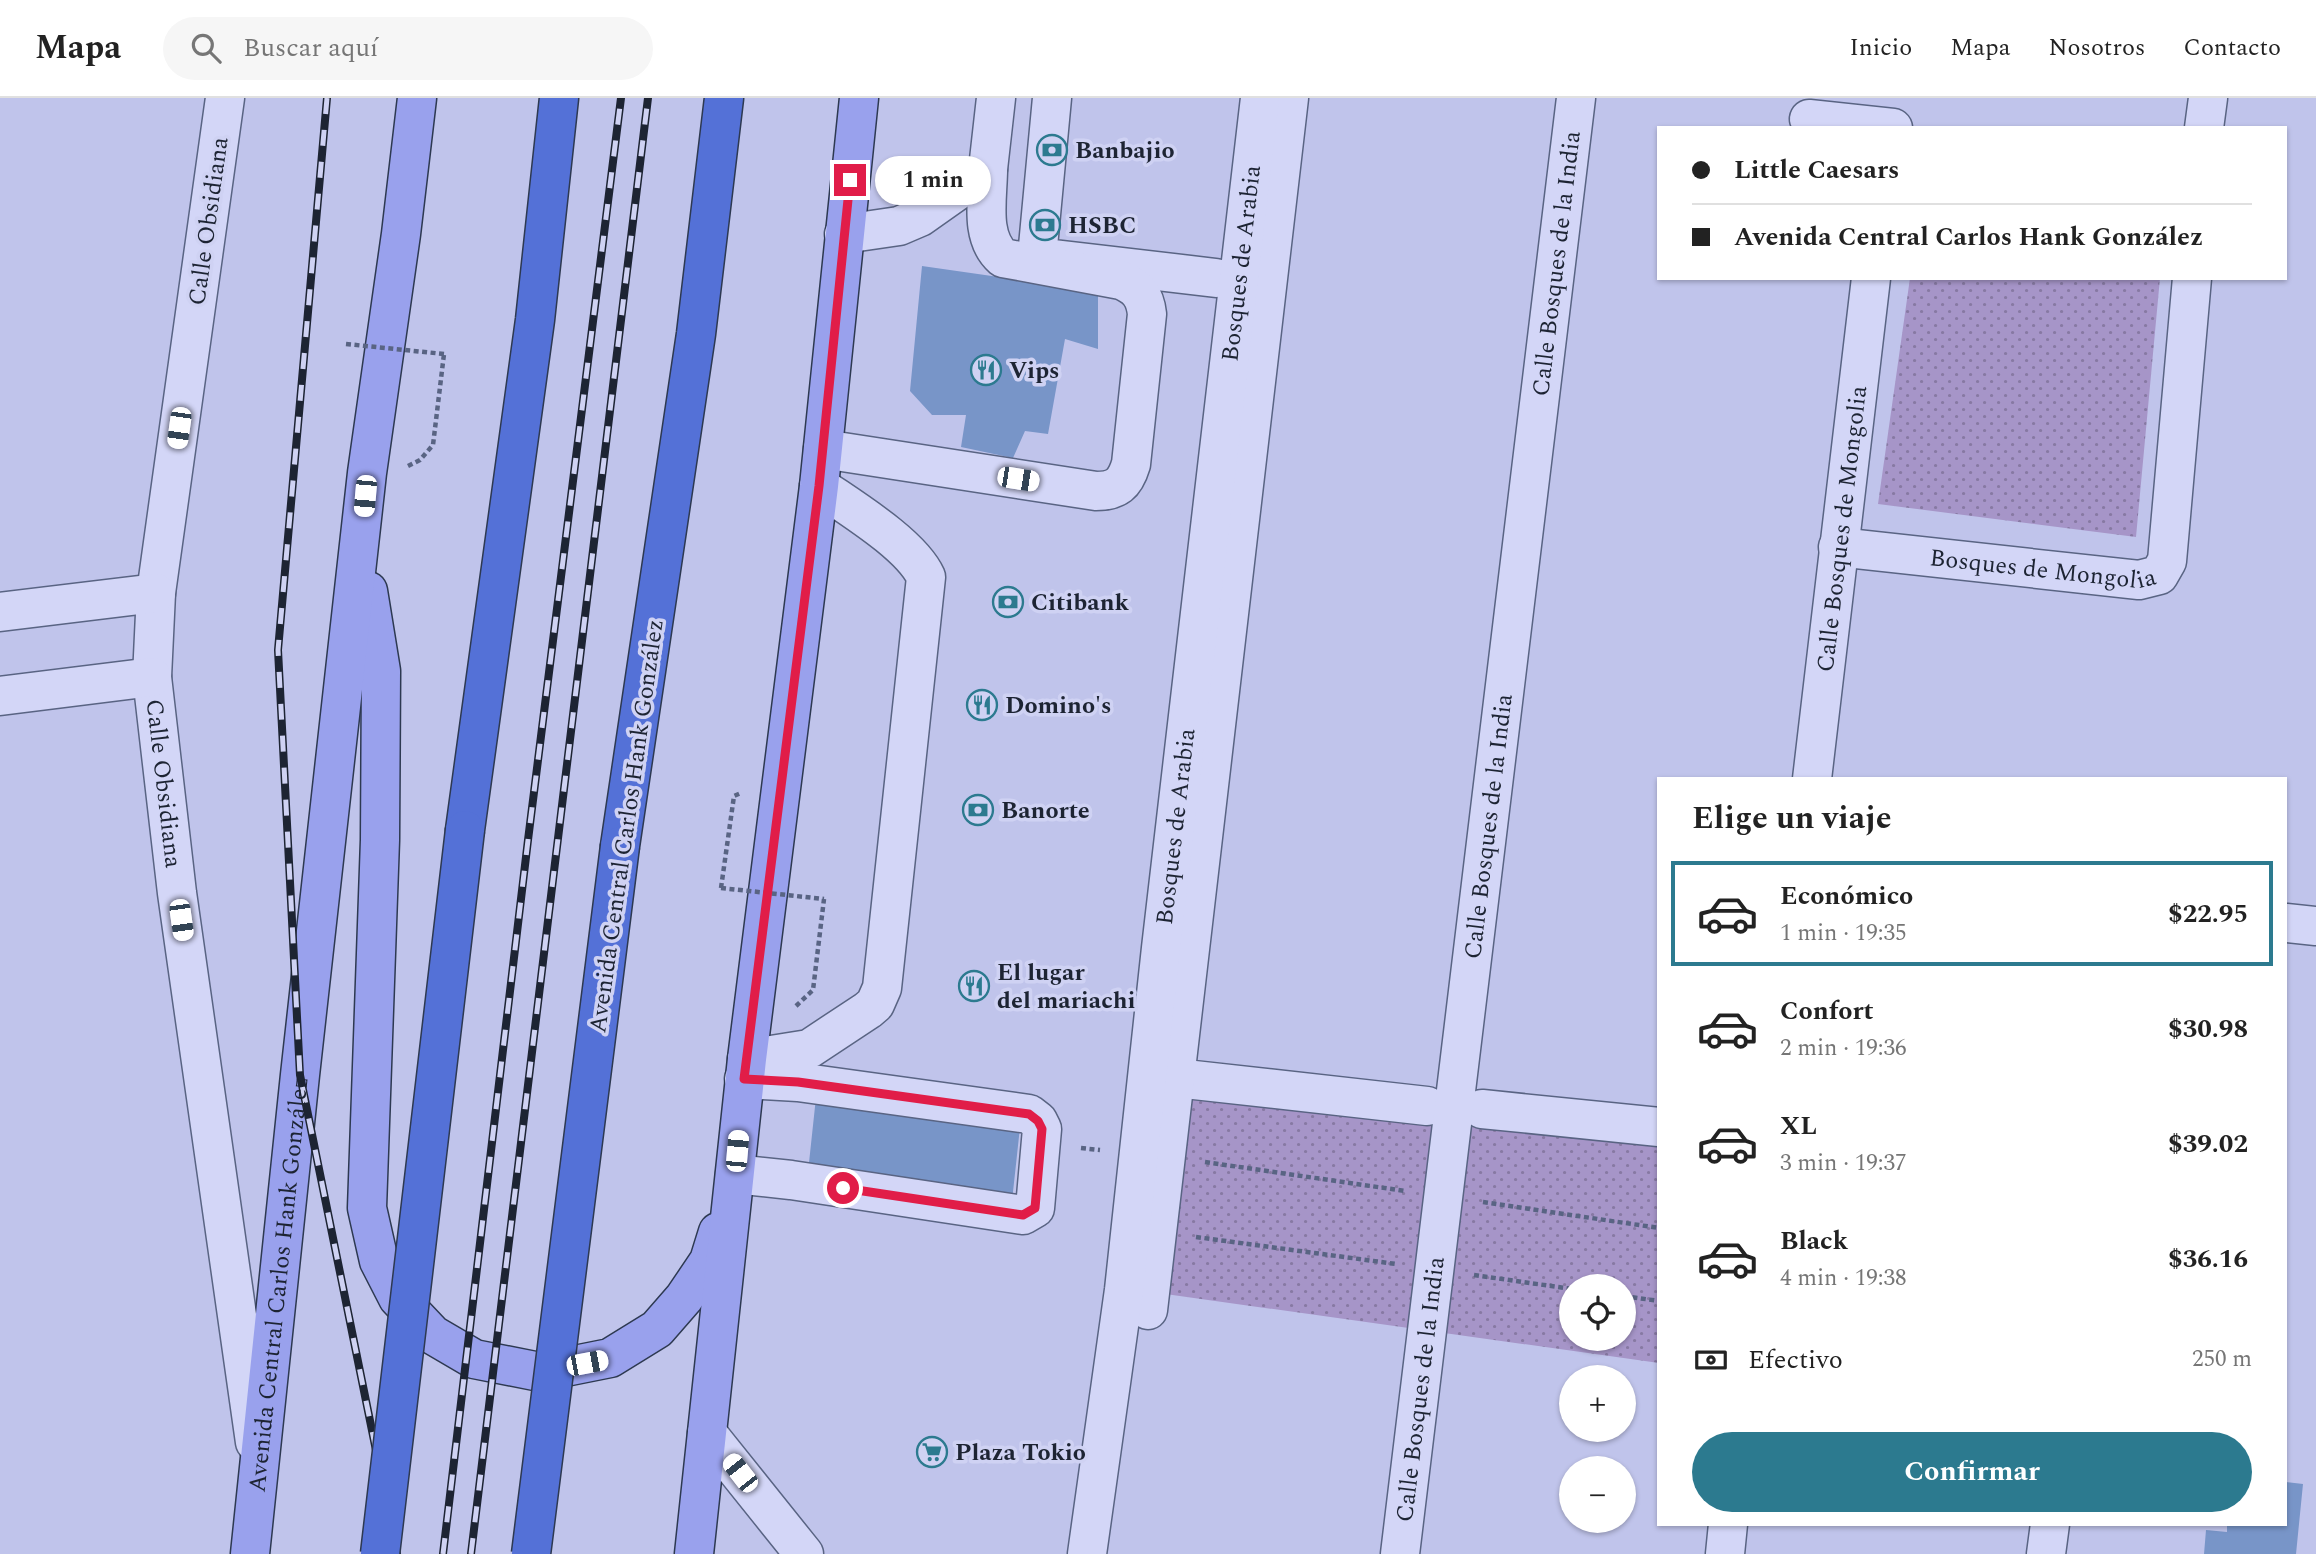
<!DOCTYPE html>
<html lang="es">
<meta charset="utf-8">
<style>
body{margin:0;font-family:Spectral,serif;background:#f6f6f6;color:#222;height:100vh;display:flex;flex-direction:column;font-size:26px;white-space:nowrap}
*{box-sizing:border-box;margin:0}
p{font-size:23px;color:#767676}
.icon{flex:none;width:38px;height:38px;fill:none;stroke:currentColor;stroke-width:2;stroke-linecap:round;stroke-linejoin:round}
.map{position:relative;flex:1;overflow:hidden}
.sheet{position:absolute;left:1657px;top:679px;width:630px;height:749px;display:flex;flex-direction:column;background:#fff;border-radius:0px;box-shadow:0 2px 5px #0004}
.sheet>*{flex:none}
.guide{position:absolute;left:1657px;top:28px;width:630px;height:154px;border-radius:0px;box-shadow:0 2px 5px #0004;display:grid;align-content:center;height:154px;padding:0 35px;background:#fff}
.tools{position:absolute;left:1559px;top:1176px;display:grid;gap:14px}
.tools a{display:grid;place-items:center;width:77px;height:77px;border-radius:50%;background:#fff;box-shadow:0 2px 5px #0004;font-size:35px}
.end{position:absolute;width:32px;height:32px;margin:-16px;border:9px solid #e11d48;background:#fff;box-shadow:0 0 0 4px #fff}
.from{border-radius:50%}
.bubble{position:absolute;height:49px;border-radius:24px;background:#fff;box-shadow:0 2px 5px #0004;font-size:23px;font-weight:700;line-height:49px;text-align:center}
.car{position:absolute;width:21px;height:42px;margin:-21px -10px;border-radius:9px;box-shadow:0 0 5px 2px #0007;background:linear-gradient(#fff 24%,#345 0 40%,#fff 0 76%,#345 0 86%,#fff 0)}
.guide b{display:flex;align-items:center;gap:24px;height:66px;font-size:26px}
.guide b+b{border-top:2px solid #e0e0e0}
.guide i{width:18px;height:18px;background:#222}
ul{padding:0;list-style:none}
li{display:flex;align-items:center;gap:21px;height:105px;margin:0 14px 10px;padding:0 21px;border:4px solid transparent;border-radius:0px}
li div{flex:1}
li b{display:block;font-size:26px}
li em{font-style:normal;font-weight:700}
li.selected{border-color:#2c7a8f}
li>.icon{width:63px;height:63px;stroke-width:1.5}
h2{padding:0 35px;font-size:32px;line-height:84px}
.pay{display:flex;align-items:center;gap:18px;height:77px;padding:0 35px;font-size:26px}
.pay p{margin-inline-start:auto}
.action{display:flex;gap:14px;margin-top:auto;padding:14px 35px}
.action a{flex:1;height:80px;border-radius:42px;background:#2c7a8f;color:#fff;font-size:28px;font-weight:700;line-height:80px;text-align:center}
header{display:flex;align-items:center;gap:42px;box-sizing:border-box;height:98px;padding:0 35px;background:#fff;border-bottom:2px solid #e0e0e0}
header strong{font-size:33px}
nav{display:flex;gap:38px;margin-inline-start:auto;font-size:24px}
.search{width:490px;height:63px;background:#f6f6f6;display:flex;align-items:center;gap:18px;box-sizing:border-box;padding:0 24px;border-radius:38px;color:#767676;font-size:26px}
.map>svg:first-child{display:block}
.green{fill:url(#green-dots);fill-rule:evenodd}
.building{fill:#7895c8}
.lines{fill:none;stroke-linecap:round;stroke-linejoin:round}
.minor-casing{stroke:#596483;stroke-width:41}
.major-casing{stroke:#2d3951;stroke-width:41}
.highway-casing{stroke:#2d3951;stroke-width:41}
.path{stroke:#596483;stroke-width:4.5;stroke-dasharray:5 3.5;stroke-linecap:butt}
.minor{stroke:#d3d6f7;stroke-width:38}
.major{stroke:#99a1ed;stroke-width:38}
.highway{stroke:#5471d7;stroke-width:38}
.rail-casing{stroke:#1d2433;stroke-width:8}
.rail{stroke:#cfd2f3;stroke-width:5;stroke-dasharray:16;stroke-linecap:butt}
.highway-bridge-casing{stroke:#2d3951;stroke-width:41;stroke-linecap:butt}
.path-bridge{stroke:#596483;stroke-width:4.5;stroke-dasharray:5 3.5;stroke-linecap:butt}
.highway-bridge{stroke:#5471d7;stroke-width:38}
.route{stroke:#e11d48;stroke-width:9}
.labels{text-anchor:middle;stroke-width:7;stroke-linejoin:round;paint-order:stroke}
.poi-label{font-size:24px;font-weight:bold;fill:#1d2433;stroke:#cfd2f3;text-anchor:start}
.street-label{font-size:24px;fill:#1d2433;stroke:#cfd2f3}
</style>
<header>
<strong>Mapa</strong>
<div class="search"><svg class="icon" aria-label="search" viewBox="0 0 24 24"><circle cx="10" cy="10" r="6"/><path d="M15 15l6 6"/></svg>Buscar aquí</div>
<nav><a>Inicio</a><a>Mapa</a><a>Nosotros</a><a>Contacto</a></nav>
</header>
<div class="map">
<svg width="2316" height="1456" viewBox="0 0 2316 1456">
<defs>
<pattern id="green-dots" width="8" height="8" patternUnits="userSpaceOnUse" patternTransform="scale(1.75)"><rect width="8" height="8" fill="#a695c8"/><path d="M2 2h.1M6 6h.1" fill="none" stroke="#8779a3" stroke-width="1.8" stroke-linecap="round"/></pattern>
</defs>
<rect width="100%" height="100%" fill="#c0c4eb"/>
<path class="green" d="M 1910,180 L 2160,180 L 2136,439 L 1878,406 Z
M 1157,981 L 1659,1029 L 1659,1265 L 1137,1192 ZM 1572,1188 L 1624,1188 L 1624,1241 L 1572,1241 Z"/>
<path class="building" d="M 922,168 L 1098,193 L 1098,251 L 1065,241 L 1048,336 L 1025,333 L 1013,360 L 961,349 L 966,317 L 932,317 L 910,293 Z
M 817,990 L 1021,1020 L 1012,1103 L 808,1074 Z
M 2286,1384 L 2303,1386 L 2296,1456 L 2204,1456 L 2206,1432 L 2227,1434 L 2227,1426 L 2286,1426 Z"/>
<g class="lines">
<g class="minor-casing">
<g id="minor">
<path id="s1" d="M 225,0 L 156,495 L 152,579 L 177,795 L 255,1344"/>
<path d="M 1052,0 L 1037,159 L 1216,180"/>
<path d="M 1809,21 L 1893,30"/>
<path d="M 2204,30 L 2208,0"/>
<path d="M 844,136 L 899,128 L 920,119 L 988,71 L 996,0"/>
<path d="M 823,351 L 1096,393 C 1117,393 1125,386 1131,366 L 1147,216 C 1145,198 1138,189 1121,182 L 1003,160 C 979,139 988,100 988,71"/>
<path id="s2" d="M 1838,449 L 2139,482 L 2159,477 L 2167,463 L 2192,180"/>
<path d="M 0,514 L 156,495"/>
<path d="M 0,598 L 152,579"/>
<path id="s3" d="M 1812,681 L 1871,180"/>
<path d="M 2286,825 L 2316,828"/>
<path d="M 747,961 L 809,951 L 868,912 L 875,906 L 882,890 L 926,479 C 911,446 849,409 819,388"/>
<path d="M 1176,980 L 1427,1008"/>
<path d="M 1482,1011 L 1659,1029"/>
<path d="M 735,1076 L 791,1082 L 1023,1117 L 1035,1110 L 1042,1031 L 1038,1023 L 1029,1016 L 798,984 L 744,981"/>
<path d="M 1148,1212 L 1289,0"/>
<path d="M 707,1335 L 804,1456"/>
<path id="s4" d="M 1087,1456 L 1124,1192 L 1161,850 L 1260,0"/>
<path id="s5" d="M 1400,1456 L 1576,0"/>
<path d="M 1725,1456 L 1728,1426"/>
<path d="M 2046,1456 L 2050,1426"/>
</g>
</g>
<g class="major-casing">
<g id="major">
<path d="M 368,493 L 381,573 L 380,742 L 367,1110 L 379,1163 L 398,1200 L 433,1237 L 474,1261 L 540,1274 L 610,1260 L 657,1231 L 684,1200 L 709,1163 L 718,1134"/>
<path id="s6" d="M 250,1456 L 300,977 L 367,375 L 401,136 L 417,0"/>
<path d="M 694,1456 L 747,961 L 819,388 L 859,0"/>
</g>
</g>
<g class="highway-casing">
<path id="highway" d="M 465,732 L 535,222 L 559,0
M 620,748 L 696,236 L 724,0"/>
</g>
<path class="path" d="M 408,368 L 420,362 L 433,347 L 444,256
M 721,790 L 734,698 L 741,695
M 796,908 L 813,892 L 824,801
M 1081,1050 L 1100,1052
M 1205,1064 L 1405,1093
M 1483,1104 L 1659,1130
M 1196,1139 L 1396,1166
M 1474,1177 L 1572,1191
M 1624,1198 L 1659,1203"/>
<use href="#minor" class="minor"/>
<use href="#major" class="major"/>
<use href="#highway" class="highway"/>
<g class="rail-casing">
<path id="rail" d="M 327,0 L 278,552 L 300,977 L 397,1456
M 443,1456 L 528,742 L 621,0
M 471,1456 L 648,0"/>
</g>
<use href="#rail" class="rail"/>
<g class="highway-bridge-casing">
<path id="highway-bridge" d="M 380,1456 L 465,732
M 531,1456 L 620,748"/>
</g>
<path class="path-bridge" d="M 346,246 L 444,256
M 721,790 L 824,801"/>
<use href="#highway-bridge" class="highway-bridge"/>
</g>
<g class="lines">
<path class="route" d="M 843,1090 L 1023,1117 L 1035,1110 L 1042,1031 L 1038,1023 L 1029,1016 L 798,984 L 744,981 L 819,388 L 850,82"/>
</g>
<defs>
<g id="bank-ring" transform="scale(1.575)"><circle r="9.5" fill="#cfd2f3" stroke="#2c7a8f" stroke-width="1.5"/><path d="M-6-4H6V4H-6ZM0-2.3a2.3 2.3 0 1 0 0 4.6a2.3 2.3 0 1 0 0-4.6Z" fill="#2c7a8f"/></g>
<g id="restaurant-ring" transform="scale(1.575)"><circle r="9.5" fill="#cfd2f3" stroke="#2c7a8f" stroke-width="1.5"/><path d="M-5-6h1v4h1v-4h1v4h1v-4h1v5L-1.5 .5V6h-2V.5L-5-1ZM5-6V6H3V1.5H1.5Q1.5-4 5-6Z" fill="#2c7a8f"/></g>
<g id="supermarket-ring" transform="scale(1.575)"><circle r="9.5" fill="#cfd2f3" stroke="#2c7a8f" stroke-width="1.5"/><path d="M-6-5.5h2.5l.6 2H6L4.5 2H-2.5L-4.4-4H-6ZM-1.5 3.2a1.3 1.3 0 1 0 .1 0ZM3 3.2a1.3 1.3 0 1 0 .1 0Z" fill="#2c7a8f"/></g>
</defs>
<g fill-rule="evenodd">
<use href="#bank-ring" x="1052" y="52"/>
<use href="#bank-ring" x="1045" y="127"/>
<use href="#restaurant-ring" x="986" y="272"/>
<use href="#bank-ring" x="1008" y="504"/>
<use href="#restaurant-ring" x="982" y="607"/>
<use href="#bank-ring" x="978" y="712"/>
<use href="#restaurant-ring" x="974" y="888"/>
<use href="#supermarket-ring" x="932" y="1354"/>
</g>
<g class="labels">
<g class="poi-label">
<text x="1075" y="60">Banbajio</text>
<text x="1068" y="135">HSBC</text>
<text x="1009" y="280">Vips</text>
<text x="1031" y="512">Citibank</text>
<text x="1005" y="615">Domino's</text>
<text x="1001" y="720">Banorte</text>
<text x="997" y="882">El lugar<tspan x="997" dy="28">del mariachi</tspan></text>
<text x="955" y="1362">Plaza Tokio</text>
</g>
<g class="street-label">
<text transform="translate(208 123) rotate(-82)" y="8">Calle Obsidiana</text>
<text dy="8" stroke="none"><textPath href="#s4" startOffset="1300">Bosques de Arabia</textPath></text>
<text dy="8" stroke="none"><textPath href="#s5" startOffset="1300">Calle Bosques de la India</textPath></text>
<text dy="8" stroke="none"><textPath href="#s3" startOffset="252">Calle Bosques de Mongolia</textPath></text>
<text dy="8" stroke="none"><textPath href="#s2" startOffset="206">Bosques de Mongolia</textPath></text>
<text dy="8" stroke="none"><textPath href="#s1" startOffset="691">Calle Obsidiana</textPath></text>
<text transform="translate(626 728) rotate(-82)" y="8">Avenida Central Carlos Hank González</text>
<text dy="8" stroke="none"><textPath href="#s4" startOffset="733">Bosques de Arabia</textPath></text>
<text dy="8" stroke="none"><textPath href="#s5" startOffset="733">Calle Bosques de la India</textPath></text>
<text dy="8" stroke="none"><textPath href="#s6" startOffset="271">Avenida Central Carlos Hank González</textPath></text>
<text dy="8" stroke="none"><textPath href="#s5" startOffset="166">Calle Bosques de la India</textPath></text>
</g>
</g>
</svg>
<div class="tools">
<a><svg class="icon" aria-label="locate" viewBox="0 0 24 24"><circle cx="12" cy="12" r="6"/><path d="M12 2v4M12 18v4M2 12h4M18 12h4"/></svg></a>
<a>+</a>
<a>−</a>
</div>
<i class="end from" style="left:843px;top:1090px"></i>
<i class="end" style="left:850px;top:82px"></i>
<div class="bubble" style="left:875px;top:58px;width:116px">1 min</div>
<i class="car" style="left:179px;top:330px;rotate:188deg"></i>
<i class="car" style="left:1018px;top:381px;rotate:99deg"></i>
<i class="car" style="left:365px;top:398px;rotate:185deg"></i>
<i class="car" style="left:181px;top:822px;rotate:172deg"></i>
<i class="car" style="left:737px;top:1053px;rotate:5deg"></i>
<i class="car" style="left:587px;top:1265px;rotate:79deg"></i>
<i class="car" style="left:740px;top:1375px;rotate:322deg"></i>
<div class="guide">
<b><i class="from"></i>Little Caesars</b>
<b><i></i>Avenida Central Carlos Hank González</b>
</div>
<section class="sheet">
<h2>Elige un viaje</h2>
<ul>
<li class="selected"><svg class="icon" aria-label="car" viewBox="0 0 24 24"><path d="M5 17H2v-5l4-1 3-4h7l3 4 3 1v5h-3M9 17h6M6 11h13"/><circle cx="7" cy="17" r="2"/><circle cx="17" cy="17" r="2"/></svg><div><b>Económico</b><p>1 min · 19:35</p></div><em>$22.95</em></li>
<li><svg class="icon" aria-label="car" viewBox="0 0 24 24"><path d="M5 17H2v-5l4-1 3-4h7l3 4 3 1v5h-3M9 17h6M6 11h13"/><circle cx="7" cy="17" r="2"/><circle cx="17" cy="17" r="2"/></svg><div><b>Confort</b><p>2 min · 19:36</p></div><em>$30.98</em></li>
<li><svg class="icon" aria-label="car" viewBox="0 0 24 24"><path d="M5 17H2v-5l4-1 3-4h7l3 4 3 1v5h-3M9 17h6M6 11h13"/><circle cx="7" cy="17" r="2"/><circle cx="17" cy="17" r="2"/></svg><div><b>XL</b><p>3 min · 19:37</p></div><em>$39.02</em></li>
<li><svg class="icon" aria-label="car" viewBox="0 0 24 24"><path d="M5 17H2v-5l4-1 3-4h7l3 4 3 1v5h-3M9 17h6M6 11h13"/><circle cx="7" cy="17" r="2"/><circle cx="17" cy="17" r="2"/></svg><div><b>Black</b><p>4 min · 19:38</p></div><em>$36.16</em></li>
</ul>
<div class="pay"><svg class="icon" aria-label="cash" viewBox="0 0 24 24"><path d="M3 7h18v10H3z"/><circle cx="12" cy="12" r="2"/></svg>Efectivo<p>250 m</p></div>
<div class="action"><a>Confirmar</a></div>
</section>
</div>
